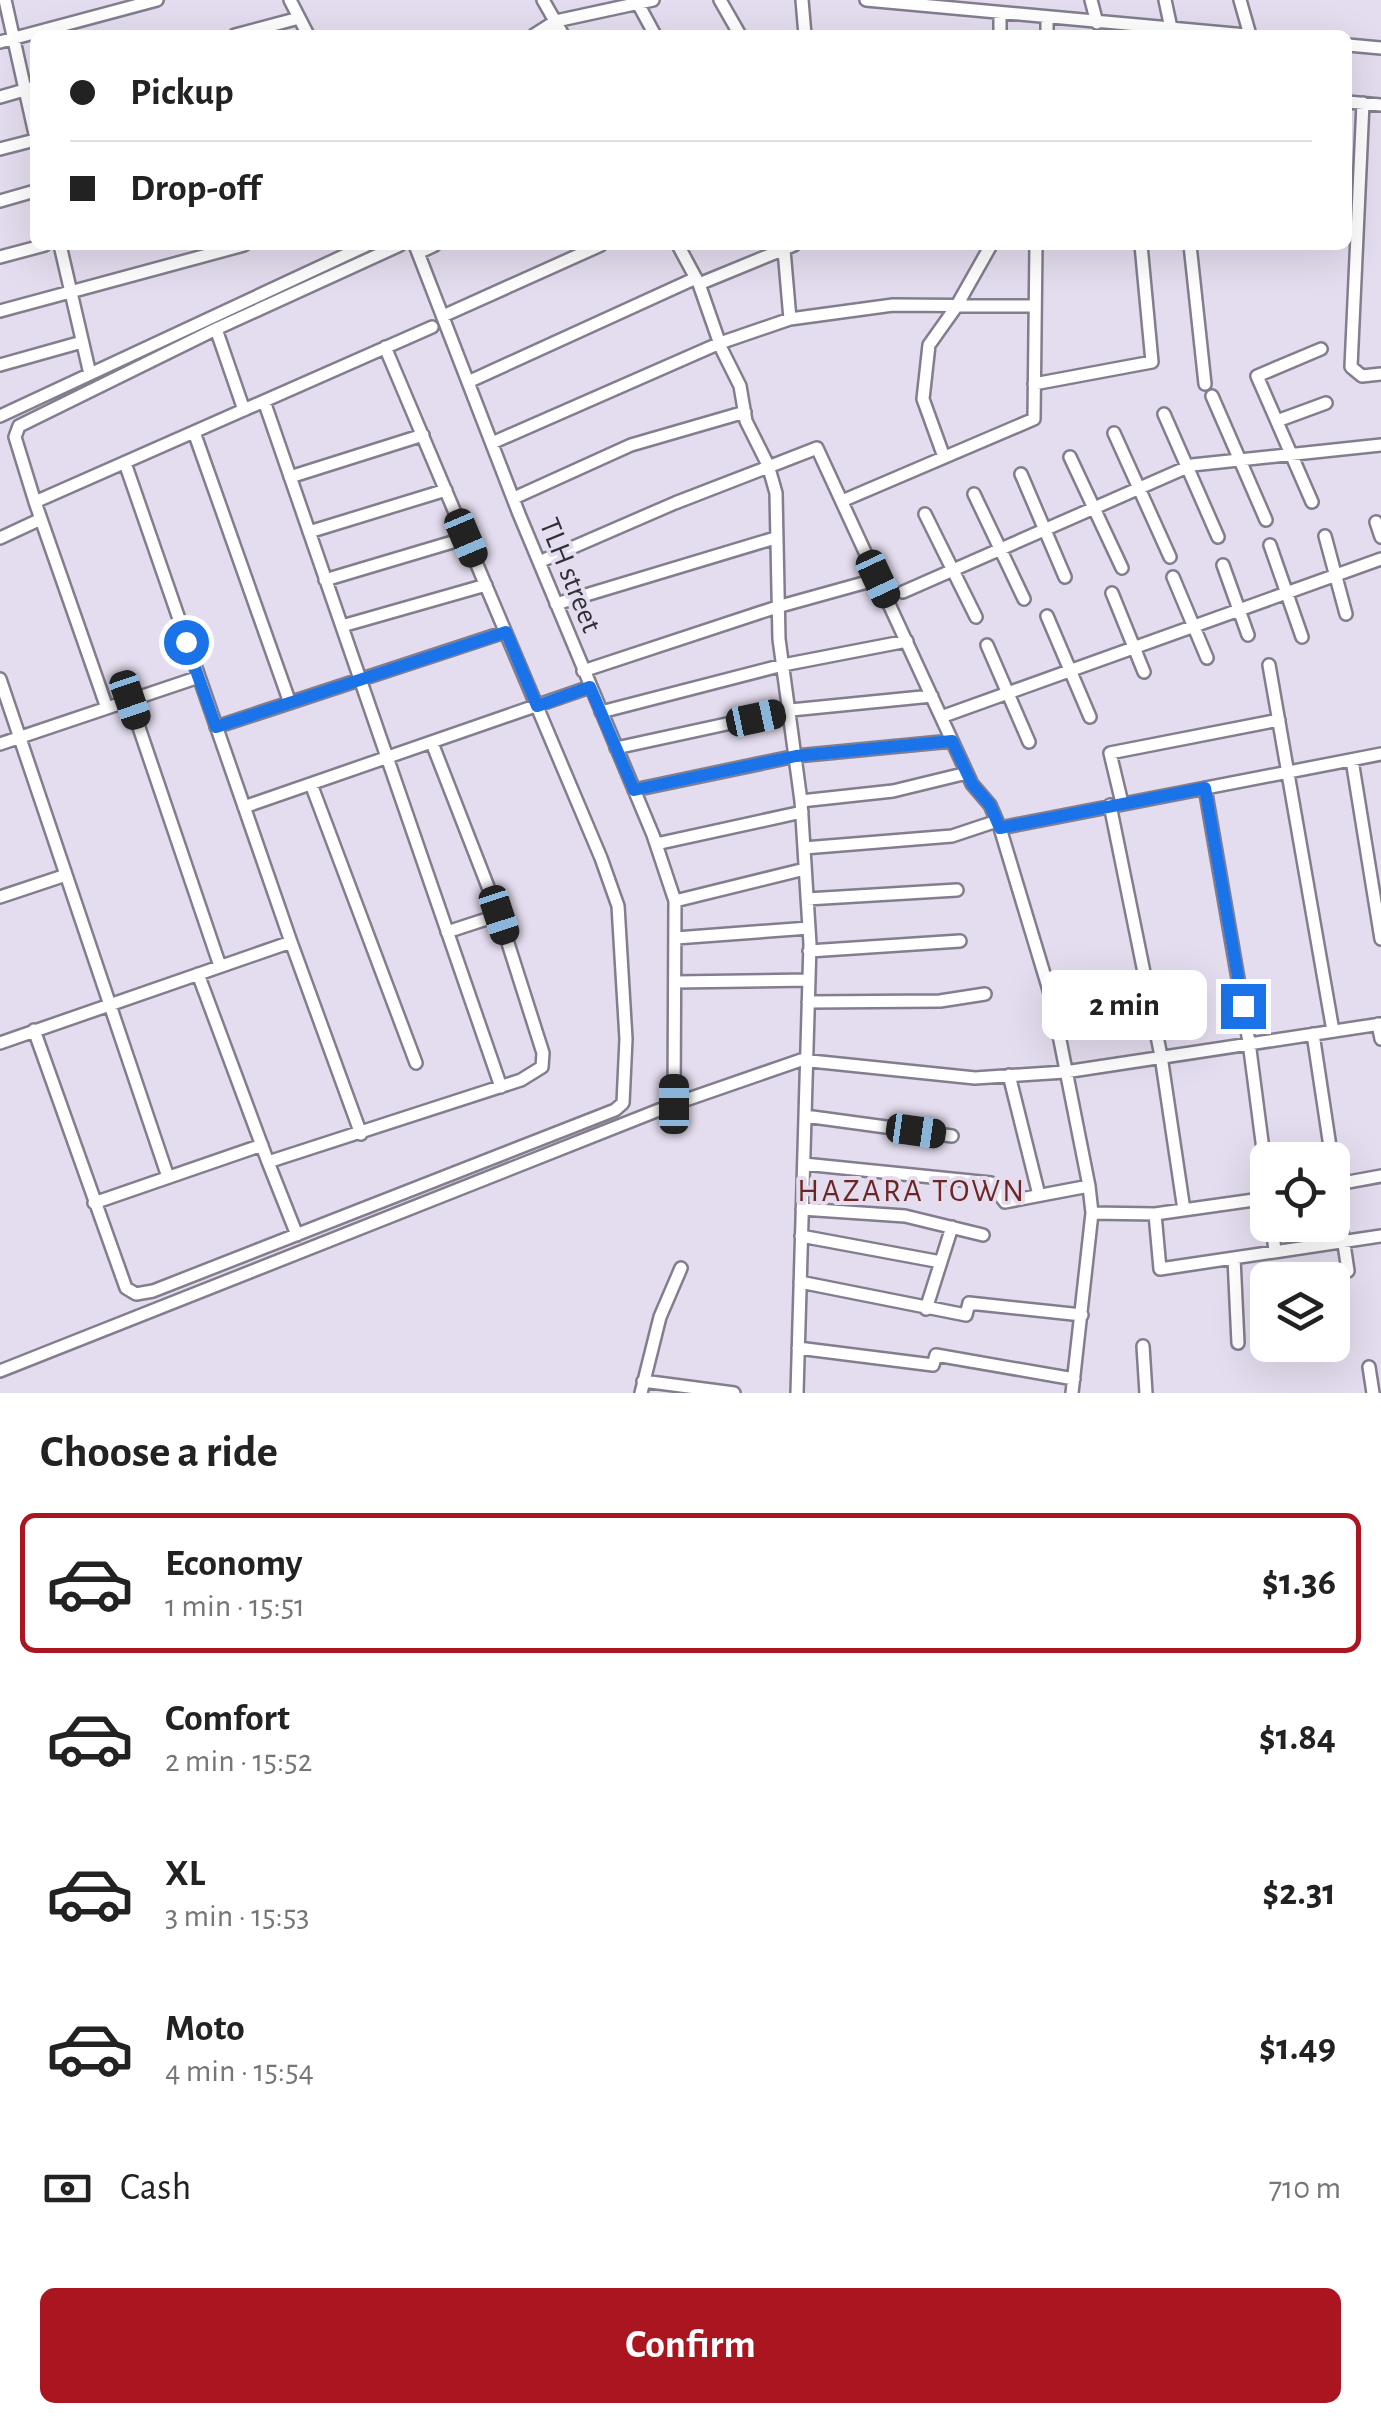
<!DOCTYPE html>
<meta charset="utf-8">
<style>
body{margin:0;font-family:"Alegreya Sans",sans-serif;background:#f6f6f6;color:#222;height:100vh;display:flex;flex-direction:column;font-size:38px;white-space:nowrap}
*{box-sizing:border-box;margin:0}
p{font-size:32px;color:#767676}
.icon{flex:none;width:55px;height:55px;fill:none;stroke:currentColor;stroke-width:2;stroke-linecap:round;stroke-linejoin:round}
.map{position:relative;height:1393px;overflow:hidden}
.drawer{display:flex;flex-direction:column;background:#fff;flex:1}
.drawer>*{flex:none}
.guide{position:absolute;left:30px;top:30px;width:1322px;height:220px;border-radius:15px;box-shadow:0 10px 40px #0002;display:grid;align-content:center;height:220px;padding:0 40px;background:#fff}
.controls{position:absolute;left:1250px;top:1142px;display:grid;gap:20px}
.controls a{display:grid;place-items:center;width:100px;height:100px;border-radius:15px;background:#fff;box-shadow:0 10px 40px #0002;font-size:50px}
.end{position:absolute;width:45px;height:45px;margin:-22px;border:12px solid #1a73e8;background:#fff;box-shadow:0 0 0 5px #fff}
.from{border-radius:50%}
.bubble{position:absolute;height:70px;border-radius:15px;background:#fff;box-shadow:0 10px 40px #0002;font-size:32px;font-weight:700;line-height:70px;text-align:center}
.car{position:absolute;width:30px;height:60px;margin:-30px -15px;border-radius:12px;box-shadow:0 0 8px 2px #0007;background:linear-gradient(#222 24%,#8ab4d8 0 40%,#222 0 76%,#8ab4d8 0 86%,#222 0)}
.guide b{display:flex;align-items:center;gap:35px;height:95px;font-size:38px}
.guide b+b{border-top:2px solid #e0e0e0}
.guide i{width:25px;height:25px;background:#222}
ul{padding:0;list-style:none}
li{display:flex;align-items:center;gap:30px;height:140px;margin:0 20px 15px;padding:0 20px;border:5px solid transparent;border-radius:15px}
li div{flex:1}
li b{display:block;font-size:38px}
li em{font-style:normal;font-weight:700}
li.current{border-color:#aa1520}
li>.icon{width:90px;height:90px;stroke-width:1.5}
h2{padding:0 40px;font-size:45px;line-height:120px}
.pay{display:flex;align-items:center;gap:25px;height:110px;padding:0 40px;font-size:38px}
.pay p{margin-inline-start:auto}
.cta{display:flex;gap:20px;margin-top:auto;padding:20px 40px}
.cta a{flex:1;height:115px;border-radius:15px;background:#aa1520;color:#fff;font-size:40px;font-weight:700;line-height:115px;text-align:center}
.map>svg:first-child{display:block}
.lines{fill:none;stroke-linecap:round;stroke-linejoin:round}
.minor-casing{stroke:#837d8d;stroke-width:16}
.minor{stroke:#fff;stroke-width:11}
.route{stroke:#1a73e8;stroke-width:12}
.labels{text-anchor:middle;stroke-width:8;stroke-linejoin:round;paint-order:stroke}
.street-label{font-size:30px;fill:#322f36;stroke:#e4ddef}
.neighbourhood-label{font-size:32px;letter-spacing:2.5px;fill:#6c2624;stroke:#e4ddef}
</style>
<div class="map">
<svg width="1381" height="1393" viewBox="0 0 1381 1393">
<rect width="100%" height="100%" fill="#e4ddef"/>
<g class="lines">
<g class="minor-casing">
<path id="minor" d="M 5,0 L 35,134
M 290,0 L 308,35
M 543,0 L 563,35
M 636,0 L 655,35
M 720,0 L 740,35
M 802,0 L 805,35
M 866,0 L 1246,35
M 1091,0 L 1097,23
M 1165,0 L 1171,28
M 1240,0 L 1250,35
M 235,35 L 299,18
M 534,35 L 556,21 L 653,0
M 1000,35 L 1000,14
M 1047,35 L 1047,19
M 0,42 L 157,0
M 1348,45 L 1381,48
M 0,97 L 35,87
M 1348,102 L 1381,105
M 1363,103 L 1351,367 L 1362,376 L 1381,374
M 0,149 L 35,140
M 0,201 L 35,191
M 60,245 L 90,374
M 415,245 L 519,514 L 653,835 L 675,901 L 674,1104
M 678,245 L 699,284 L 722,350 L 740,386 L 746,421 L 768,465 L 776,493 L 779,639 L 801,801 L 810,944 L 797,1393
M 1190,245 L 1205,384
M 784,250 L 790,319
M 418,253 L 435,245
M 0,257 L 45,245
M 699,284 L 794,245
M 0,311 L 244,245
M 443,316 L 601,245
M 216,329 L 244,410
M 0,365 L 82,342
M 468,382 L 696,278
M 1034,384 L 1152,362 L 1141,245
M 1212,396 L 1266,520
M 264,401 L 501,1087
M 1164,414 L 1218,537
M 0,416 L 367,245
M 1277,421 L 1326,403
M 194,432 L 290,703
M 1114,433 L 1170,557
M 492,443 L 720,343 L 790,319 L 893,305 L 1033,306
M 944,457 L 923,399 L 929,345 L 956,307 L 991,245
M 1070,457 L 1122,568
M 125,463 L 291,942 L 361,1134
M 1021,474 L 1065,577
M 290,477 L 423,435
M 974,494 L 1024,599
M 514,498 L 631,445 L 745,412
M 842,501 L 1034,419 L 1036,245
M 35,502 L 432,327
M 1312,502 L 1257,376 L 1321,349
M 925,514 L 976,617
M 1376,522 L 1381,537
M 309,532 L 446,490
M 1325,536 L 1346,614
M 0,538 L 41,519
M 1270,545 L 1302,637
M 539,562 L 675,503 L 817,448 L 972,784 L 990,805 L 1000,828 L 1052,1000 L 1089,1186 L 1092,1213 L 1072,1393
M 1223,565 L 1248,635
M 1173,577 L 1207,658
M 325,580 L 466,538
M 903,592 L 1192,465 L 1381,445
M 1112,593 L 1144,672
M 556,604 L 775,538
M 1047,616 L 1090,717
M 342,626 L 486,585
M 987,645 L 1029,742
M 1269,665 L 1333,1031
M 583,671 L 777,607 L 878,579
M 0,679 L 168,1177
M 130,701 L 220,966
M 107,708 L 35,502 L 15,437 L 19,426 L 216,329 L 400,245
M 601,712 L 783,665 L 907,641
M 941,717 L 1381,559
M 216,727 L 505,632
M 0,744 L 199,677
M 616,748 L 791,710 L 932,696
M 1352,760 L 1381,939
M 311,784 L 416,1063
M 1205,788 L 1249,1042 L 1268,1188
M 634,790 L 796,756 L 952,741
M 801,801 L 893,791 L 967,773
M 1122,803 L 1110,753 L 1279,720
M 1110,805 L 1161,1056 L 1184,1210
M 244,807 L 590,687
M 1000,828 L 1381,754
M 656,844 L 802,812
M 804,848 L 952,836 L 997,821
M 0,897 L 66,875
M 807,899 L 957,890
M 675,901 L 805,869
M 447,932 L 499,915
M 676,938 L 809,928
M 809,951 L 960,941
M 198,974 L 268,1162 L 521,1080 L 542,1067 L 543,1053 L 499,915 L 432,743
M 675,982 L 809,980
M 808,1002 L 940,1001 L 985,994
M 1378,1024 L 1381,1039
M 34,1030 L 126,1288 L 136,1294 L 153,1291 L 615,1110 L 623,1103 L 626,1039 L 618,906 L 601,858 L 385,347
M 1313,1034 L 1332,1160
M 0,1043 L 291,942
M 1009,1075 L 1039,1195
M 805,1116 L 952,1136
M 268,1162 L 297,1235
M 804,1164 L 991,1183 L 1005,1202 L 1089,1186
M 1332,1164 L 1348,1271
M 1332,1185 L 1381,1176
M 94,1203 L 262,1145
M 802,1209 L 905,1216 L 983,1235
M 1092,1213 L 1155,1214 L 1268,1198
M 1155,1214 L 1160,1269 L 1381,1236
M 1272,1225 L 1275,1251
M 801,1236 L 941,1262
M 1234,1258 L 1238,1343
M 800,1282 L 966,1315 L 969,1303 L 1082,1315
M 926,1309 L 952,1227
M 1143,1346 L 1146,1393
M 798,1348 L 933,1365 L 936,1355 L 1074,1379
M 1369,1367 L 1373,1393
M 0,1371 L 674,1104 L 801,1060 L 975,1078 L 1065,1072 L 1381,1024
M 643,1381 L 734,1393
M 641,1393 L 660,1317 L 681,1268"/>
</g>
<use href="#minor" class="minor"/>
</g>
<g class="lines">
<path class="route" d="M 186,642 L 216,727 L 506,632 L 537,706 L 590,687 L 634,790 L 796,756 L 952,741 L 972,784 L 990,805 L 1000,828 L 1205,788 L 1243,1006"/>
</g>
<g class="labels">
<g class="street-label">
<text transform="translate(571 575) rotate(68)" y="10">TLH street</text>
</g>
<g class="neighbourhood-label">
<text x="912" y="1201">HAZARA TOWN</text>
</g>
</g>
</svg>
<div class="controls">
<a><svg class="icon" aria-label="locate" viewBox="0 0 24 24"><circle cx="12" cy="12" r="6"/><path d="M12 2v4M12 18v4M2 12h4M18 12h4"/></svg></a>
<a><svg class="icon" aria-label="layers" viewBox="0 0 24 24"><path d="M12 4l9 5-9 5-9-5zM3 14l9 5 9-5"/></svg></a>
</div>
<i class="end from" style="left:186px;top:642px"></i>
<i class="end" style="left:1243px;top:1006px"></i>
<div class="bubble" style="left:1042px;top:970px;width:165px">2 min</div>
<i class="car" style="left:466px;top:538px;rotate:157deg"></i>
<i class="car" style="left:878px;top:579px;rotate:155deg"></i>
<i class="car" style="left:130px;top:700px;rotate:161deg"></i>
<i class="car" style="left:756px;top:718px;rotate:78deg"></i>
<i class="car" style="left:499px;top:915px;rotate:162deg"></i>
<i class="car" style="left:674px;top:1104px;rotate:0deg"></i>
<i class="car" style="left:916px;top:1131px;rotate:98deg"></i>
<div class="guide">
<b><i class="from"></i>Pickup</b>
<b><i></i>Drop-off</b>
</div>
</div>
<section class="drawer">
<h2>Choose a ride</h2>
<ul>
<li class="current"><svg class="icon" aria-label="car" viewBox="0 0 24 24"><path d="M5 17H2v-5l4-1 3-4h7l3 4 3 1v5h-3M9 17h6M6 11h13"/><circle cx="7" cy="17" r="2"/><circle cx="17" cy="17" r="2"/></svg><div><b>Economy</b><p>1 min · 15:51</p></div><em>$1.36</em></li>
<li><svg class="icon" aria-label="car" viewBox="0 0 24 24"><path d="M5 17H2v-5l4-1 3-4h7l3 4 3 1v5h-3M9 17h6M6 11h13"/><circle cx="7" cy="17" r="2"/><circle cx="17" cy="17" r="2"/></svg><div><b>Comfort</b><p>2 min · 15:52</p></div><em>$1.84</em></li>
<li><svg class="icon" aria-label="car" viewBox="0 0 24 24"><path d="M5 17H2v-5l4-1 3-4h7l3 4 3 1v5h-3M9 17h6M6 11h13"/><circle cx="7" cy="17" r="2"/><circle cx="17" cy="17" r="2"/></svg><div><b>XL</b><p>3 min · 15:53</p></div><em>$2.31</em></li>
<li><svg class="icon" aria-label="car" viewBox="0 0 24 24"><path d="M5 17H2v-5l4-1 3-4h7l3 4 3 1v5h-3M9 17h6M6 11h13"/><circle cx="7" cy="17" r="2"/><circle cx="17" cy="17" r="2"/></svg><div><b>Moto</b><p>4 min · 15:54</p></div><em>$1.49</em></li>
</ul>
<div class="pay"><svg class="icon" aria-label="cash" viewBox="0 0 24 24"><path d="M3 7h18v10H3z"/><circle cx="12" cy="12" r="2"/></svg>Cash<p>710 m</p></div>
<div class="cta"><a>Confirm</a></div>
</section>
